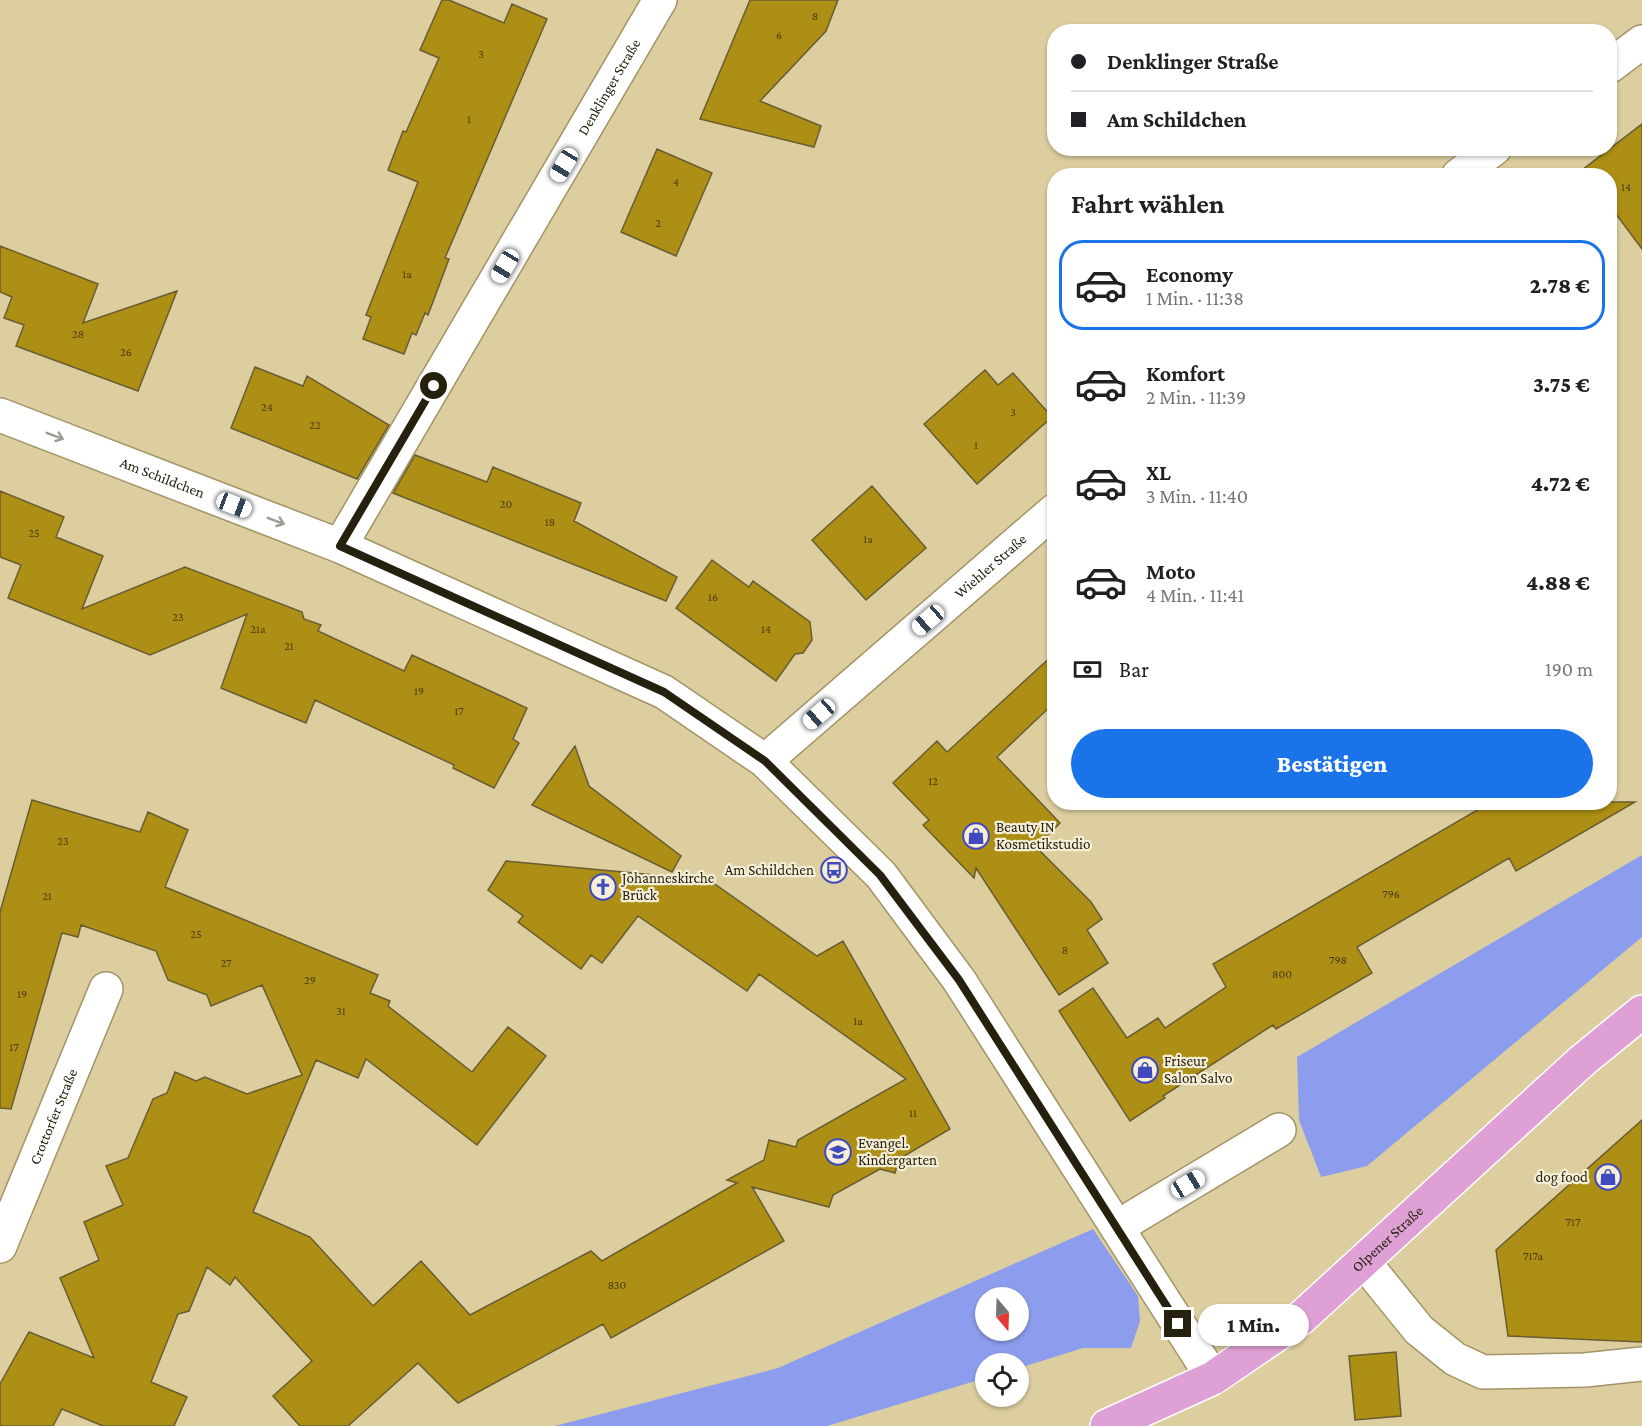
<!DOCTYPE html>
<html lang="de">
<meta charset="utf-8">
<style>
body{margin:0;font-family:"Crimson Pro",serif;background:#f2f2f2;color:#202124;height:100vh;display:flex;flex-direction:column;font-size:22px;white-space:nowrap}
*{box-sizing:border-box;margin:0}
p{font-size:20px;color:#757577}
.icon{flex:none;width:33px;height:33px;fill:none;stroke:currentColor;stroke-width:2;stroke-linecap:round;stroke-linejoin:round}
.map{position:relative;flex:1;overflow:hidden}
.panel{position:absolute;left:1047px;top:168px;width:570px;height:642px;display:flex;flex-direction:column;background:#fff;border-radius:24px;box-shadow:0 2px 4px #0004}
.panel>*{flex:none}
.guide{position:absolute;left:1047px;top:24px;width:570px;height:132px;border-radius:24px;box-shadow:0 2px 4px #0004;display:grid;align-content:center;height:132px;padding:0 24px;background:#fff}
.needle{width:39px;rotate:161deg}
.tools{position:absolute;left:975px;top:1287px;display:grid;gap:12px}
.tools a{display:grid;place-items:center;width:54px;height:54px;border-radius:50%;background:#fff;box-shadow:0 2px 4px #0004;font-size:30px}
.end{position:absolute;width:27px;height:27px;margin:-14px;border:8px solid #26210e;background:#fff;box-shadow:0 0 0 3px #fff}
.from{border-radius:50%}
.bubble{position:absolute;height:42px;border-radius:21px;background:#fff;box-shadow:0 2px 4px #0004;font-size:20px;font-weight:800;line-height:42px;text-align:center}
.car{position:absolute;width:18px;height:36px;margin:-18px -9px;border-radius:8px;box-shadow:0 0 4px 2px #0007;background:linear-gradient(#fff 24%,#345 0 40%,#fff 0 76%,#345 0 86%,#fff 0)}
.guide b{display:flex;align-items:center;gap:21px;height:57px;font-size:22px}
.guide b+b{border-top:2px solid #e0e0e0}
.guide i{width:15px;height:15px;background:#202124}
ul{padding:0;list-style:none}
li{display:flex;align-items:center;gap:18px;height:90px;margin:0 12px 9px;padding:0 12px;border:3px solid transparent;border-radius:24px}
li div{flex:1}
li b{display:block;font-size:22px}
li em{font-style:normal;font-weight:800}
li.active{border-color:#1a73e8}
li>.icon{width:54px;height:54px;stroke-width:1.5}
h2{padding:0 24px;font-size:27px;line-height:72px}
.pay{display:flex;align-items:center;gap:15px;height:66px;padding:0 24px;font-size:22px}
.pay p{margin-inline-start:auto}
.button{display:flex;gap:12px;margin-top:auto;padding:12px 24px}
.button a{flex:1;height:69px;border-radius:36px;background:#1a73e8;color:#fff;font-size:24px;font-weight:800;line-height:69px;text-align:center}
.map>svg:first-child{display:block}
.green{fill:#8c9ded;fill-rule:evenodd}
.building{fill:#ac8f14;stroke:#695d31;stroke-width:1.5}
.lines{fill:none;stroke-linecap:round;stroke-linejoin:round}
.minor-casing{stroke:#a29467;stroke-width:36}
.major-casing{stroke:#fff;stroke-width:36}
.minor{stroke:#fff;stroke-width:33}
.major{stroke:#dfa0d5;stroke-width:33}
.oneway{stroke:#9d9b93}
.route{stroke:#26210e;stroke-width:8}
.labels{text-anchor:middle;stroke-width:4.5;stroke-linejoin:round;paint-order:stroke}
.number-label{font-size:12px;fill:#483c10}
.street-label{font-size:15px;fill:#26210e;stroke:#f6efd8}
.poi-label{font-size:15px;fill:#26210e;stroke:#f6efd8;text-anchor:start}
</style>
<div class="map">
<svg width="1642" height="1426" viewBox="0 0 1642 1426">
<rect width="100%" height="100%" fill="#dcce9f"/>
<path class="green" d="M 1642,855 L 1642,937 L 1367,1166 L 1321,1177 L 1299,1120 L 1297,1057 Z
M 1093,1229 L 1138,1296 L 1140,1321 L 1131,1348 L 1083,1348 L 1019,1368 L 1018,1364 L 986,1364 L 985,1378 L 827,1426 L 555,1426 L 778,1368 ZM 986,1298 L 1018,1298 L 1018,1330 L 986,1330 Z"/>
<path class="building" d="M 442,0 L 449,0 L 504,23 L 512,4 L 547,19 L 445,258 L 449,259 L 428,315 L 425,313 L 416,335 L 412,333 L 404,354 L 363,339 L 371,317 L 366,315 L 418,182 L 388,170 L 403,131 L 406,132 L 439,58 L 420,50 Z
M 750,0 L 838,0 L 826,31 L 760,101 L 821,126 L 814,147 L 700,119 Z
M 1642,124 L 1642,249 L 1610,206 L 1610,176 L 1586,176 L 1582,170 Z
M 657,149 L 712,173 L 676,256 L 621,232 Z
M 0,246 L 98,284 L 83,323 L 177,291 L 138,391 L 16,346 L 24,325 L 4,318 L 12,297 L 0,292 Z
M 255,367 L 303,386 L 307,376 L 389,425 L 357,479 L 231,428 Z
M 985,370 L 998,385 L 1013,373 L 1052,417 L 977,484 L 924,424 Z
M 415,455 L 487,482 L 493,467 L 581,503 L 574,521 L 677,577 L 666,601 L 393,493 Z
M 872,486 L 926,548 L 866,600 L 812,540 Z
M 0,491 L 64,517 L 56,537 L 103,556 L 82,609 L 185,567 L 302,612 L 304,619 L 321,625 L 318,631 L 404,671 L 412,655 L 527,708 L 513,739 L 519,743 L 494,788 L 453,768 L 454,765 L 315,700 L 306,723 L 221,688 L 247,614 L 150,655 L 8,598 L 21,565 L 0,557 Z
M 712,560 L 749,587 L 753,581 L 810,622 L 812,640 L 803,653 L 795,654 L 776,681 L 676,608 Z
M 1054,654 L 1054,703 L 997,757 L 1060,823 L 1036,847 L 1091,902 L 1102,919 L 1087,930 L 1108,963 L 1059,995 L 976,868 L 974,878 L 923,825 L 929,820 L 893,783 L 937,741 L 947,752 Z
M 575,746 L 589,786 L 681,856 L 672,872 L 532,805 Z
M 32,800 L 140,832 L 148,812 L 188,830 L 165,887 L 378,975 L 370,993 L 390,1001 L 388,1006 L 472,1072 L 508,1027 L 546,1056 L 477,1145 L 366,1059 L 358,1078 L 316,1060 L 253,1212 L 310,1237 L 373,1306 L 421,1261 L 470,1315 L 591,1251 L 602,1261 L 737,1183 L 727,1180 L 764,1160 L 769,1140 L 796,1147 L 798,1140 L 906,1079 L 759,974 L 747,991 L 638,916 L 602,963 L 591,955 L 581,969 L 518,922 L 523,916 L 488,890 L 506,861 L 709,880 L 817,956 L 843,941 L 950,1129 L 899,1159 L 895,1173 L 880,1169 L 833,1195 L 829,1207 L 752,1187 L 784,1241 L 611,1338 L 603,1324 L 458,1403 L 418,1363 L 348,1426 L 300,1426 L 273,1396 L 312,1361 L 235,1277 L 230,1285 L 207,1267 L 189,1311 L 178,1314 L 151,1382 L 187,1397 L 174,1426 L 103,1426 L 62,1409 L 53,1426 L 0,1426 L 0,1384 L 29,1332 L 94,1358 L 60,1278 L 99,1260 L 84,1222 L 123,1205 L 106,1166 L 128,1158 L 153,1099 L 167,1093 L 175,1072 L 196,1081 L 205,1077 L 247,1094 L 302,1075 L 262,985 L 211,1006 L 207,995 L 168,980 L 156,951 L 81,925 L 78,937 L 62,933 L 11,1109 L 0,1108 L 0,912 Z
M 1491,802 L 1635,802 L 1516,871 L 1509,858 L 1357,947 L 1372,973 L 1276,1029 L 1273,1025 L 1163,1096 L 1165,1098 L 1130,1121 L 1059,1011 L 1093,988 L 1127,1038 L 1158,1018 L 1165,1028 L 1226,987 L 1213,964 Z
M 1642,1120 L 1642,1342 L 1508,1336 L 1496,1250 Z
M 1396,1352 L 1401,1416 L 1355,1420 L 1349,1356 Z"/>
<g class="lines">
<g class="minor-casing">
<g id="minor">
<path d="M 1610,66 L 1642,42"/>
<path d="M 1458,176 L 1495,148"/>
<path id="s1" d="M 0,415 L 340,546 L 664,692 L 765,761 L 881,875 L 959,980 L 1213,1378"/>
<path id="s2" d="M 340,546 L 660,0"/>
<path id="s3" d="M 765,761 L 1054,511"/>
<path d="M 1118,1229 L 1134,1217 L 1279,1130"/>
<path id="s4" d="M 0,1246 L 106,989"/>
<path d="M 1364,1262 L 1419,1330 L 1455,1359 L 1483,1372 L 1585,1370 L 1642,1364"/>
</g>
</g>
<g class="major-casing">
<g id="major">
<path id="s5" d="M 1107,1426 L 1213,1378 L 1301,1318 L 1583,1060 L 1642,1012"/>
</g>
</g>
<use href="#minor" class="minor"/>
<use href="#major" class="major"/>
</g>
<defs><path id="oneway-shaft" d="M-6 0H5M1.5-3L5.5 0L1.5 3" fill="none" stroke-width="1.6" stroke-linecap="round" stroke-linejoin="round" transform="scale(1.5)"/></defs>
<g class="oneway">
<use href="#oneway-shaft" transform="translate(55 436) rotate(21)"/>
<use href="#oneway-shaft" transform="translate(276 521) rotate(21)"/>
</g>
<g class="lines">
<path class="route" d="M 434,386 L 340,546 L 664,692 L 765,761 L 880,875 L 959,980 L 1178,1324"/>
</g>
<defs>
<g id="shop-ring" transform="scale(1.35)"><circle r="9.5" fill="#f6efd8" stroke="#4049bd" stroke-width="1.5"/><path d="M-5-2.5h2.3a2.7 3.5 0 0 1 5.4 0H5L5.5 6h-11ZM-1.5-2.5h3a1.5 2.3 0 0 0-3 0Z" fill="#4049bd"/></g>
<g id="bus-ring" transform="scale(1.35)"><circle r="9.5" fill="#f6efd8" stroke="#4049bd" stroke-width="1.5"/><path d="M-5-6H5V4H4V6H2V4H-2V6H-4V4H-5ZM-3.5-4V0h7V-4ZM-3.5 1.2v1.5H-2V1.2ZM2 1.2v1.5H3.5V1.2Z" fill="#4049bd"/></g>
<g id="church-ring" transform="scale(1.35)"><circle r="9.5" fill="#f6efd8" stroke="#4049bd" stroke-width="1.5"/><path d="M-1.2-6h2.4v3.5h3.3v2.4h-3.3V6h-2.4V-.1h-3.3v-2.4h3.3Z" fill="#4049bd"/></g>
<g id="school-ring" transform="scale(1.35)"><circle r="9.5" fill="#f6efd8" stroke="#4049bd" stroke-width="1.5"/><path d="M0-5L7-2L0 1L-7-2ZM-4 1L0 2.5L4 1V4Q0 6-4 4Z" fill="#4049bd"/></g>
</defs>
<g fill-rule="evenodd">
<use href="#shop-ring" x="976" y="836"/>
<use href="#bus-ring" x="834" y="870"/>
<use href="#church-ring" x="603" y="887"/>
<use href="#shop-ring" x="1145" y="1070"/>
<use href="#school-ring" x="838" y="1152"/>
<use href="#shop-ring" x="1608" y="1177"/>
</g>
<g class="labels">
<g class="number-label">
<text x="815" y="20">8</text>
<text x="779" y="39">6</text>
<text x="481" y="58">3</text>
<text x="469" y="123">1</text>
<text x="676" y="186">4</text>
<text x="1626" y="191">14</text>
<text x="658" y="227">2</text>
<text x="407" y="278">1a</text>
<text x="78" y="338">28</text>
<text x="126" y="356">26</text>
<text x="267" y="411">24</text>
<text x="1013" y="416">3</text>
<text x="315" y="429">22</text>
<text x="976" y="449">1</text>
<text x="506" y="508">20</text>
<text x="550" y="526">18</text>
<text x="34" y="537">25</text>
<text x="868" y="543">1a</text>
<text x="713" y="601">16</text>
<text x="178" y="621">23</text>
<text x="258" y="633">21a</text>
<text x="766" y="633">14</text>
<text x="289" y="650">21</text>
<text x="419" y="695">19</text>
<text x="459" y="715">17</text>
<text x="933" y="785">12</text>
<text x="63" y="845">23</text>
<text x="1391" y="898">796</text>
<text x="47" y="900">21</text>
<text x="196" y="938">25</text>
<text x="1065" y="954">8</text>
<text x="1338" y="964">798</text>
<text x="226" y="967">27</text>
<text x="1282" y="978">800</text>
<text x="310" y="984">29</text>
<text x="22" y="998">19</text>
<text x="341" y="1015">31</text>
<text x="858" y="1025">1a</text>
<text x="14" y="1051">17</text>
<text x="913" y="1117">11</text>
<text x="1573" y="1226">717</text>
<text x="1533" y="1260">717a</text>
<text x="617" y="1289">830</text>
</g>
<g class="street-label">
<text dy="5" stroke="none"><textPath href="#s2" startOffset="532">Denklinger Straße</textPath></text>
<text dy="5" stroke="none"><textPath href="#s1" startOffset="174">Am Schildchen</textPath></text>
<text dy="5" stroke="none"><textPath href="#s3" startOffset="298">Wiehler Straße</textPath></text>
<text dy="5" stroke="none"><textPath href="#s4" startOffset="140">Crottorfer Straße</textPath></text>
<text dy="5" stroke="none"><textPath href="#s5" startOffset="340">Olpener Straße</textPath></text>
</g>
<g class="poi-label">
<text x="996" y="832">Beauty IN<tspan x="996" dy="17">Kosmetikstudio</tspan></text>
<text x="814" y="875" text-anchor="end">Am Schildchen</text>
<text x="622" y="883">Johanneskirche<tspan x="622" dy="17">Brück</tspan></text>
<text x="1164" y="1066">Friseur<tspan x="1164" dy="17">Salon Salvo</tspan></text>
<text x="858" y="1148">Evangel.<tspan x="858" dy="17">Kindergarten</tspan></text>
<text x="1588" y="1182" text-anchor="end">dog food</text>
</g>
</g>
</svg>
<div class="tools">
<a><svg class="needle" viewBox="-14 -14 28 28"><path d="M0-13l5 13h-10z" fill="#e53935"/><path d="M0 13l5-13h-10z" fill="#757577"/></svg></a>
<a><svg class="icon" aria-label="locate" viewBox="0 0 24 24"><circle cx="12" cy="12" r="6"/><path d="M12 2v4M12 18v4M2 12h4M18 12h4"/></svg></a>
</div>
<i class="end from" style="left:434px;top:386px"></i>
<i class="end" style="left:1178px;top:1324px"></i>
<div class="bubble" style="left:1198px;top:1304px;width:111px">1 Min.</div>
<i class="car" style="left:564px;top:165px;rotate:211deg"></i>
<i class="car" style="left:505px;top:266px;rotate:211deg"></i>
<i class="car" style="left:234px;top:505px;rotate:111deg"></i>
<i class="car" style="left:928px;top:620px;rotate:229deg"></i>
<i class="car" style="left:819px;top:714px;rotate:229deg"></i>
<i class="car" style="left:1188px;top:1184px;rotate:59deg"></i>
<div class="guide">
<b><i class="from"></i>Denklinger Straße</b>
<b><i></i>Am Schildchen</b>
</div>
<section class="panel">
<h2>Fahrt wählen</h2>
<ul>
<li class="active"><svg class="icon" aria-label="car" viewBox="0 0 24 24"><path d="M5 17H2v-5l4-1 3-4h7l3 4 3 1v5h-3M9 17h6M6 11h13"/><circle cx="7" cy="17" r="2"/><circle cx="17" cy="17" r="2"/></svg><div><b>Economy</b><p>1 Min. · 11:38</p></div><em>2.78 €</em></li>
<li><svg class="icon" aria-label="car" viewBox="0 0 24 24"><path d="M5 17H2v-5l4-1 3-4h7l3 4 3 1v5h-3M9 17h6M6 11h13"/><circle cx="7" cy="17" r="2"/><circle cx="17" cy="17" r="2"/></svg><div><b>Komfort</b><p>2 Min. · 11:39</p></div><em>3.75 €</em></li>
<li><svg class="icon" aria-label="car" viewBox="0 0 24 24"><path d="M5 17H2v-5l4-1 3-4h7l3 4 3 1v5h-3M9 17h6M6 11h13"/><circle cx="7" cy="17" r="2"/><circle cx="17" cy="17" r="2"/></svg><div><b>XL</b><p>3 Min. · 11:40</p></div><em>4.72 €</em></li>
<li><svg class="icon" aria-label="car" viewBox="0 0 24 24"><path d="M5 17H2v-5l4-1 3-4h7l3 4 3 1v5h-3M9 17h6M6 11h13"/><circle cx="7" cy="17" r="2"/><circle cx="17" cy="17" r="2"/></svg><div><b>Moto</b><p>4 Min. · 11:41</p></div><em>4.88 €</em></li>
</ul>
<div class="pay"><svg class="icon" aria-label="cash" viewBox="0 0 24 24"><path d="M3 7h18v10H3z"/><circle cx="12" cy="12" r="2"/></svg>Bar<p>190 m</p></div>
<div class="button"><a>Bestätigen</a></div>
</section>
</div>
